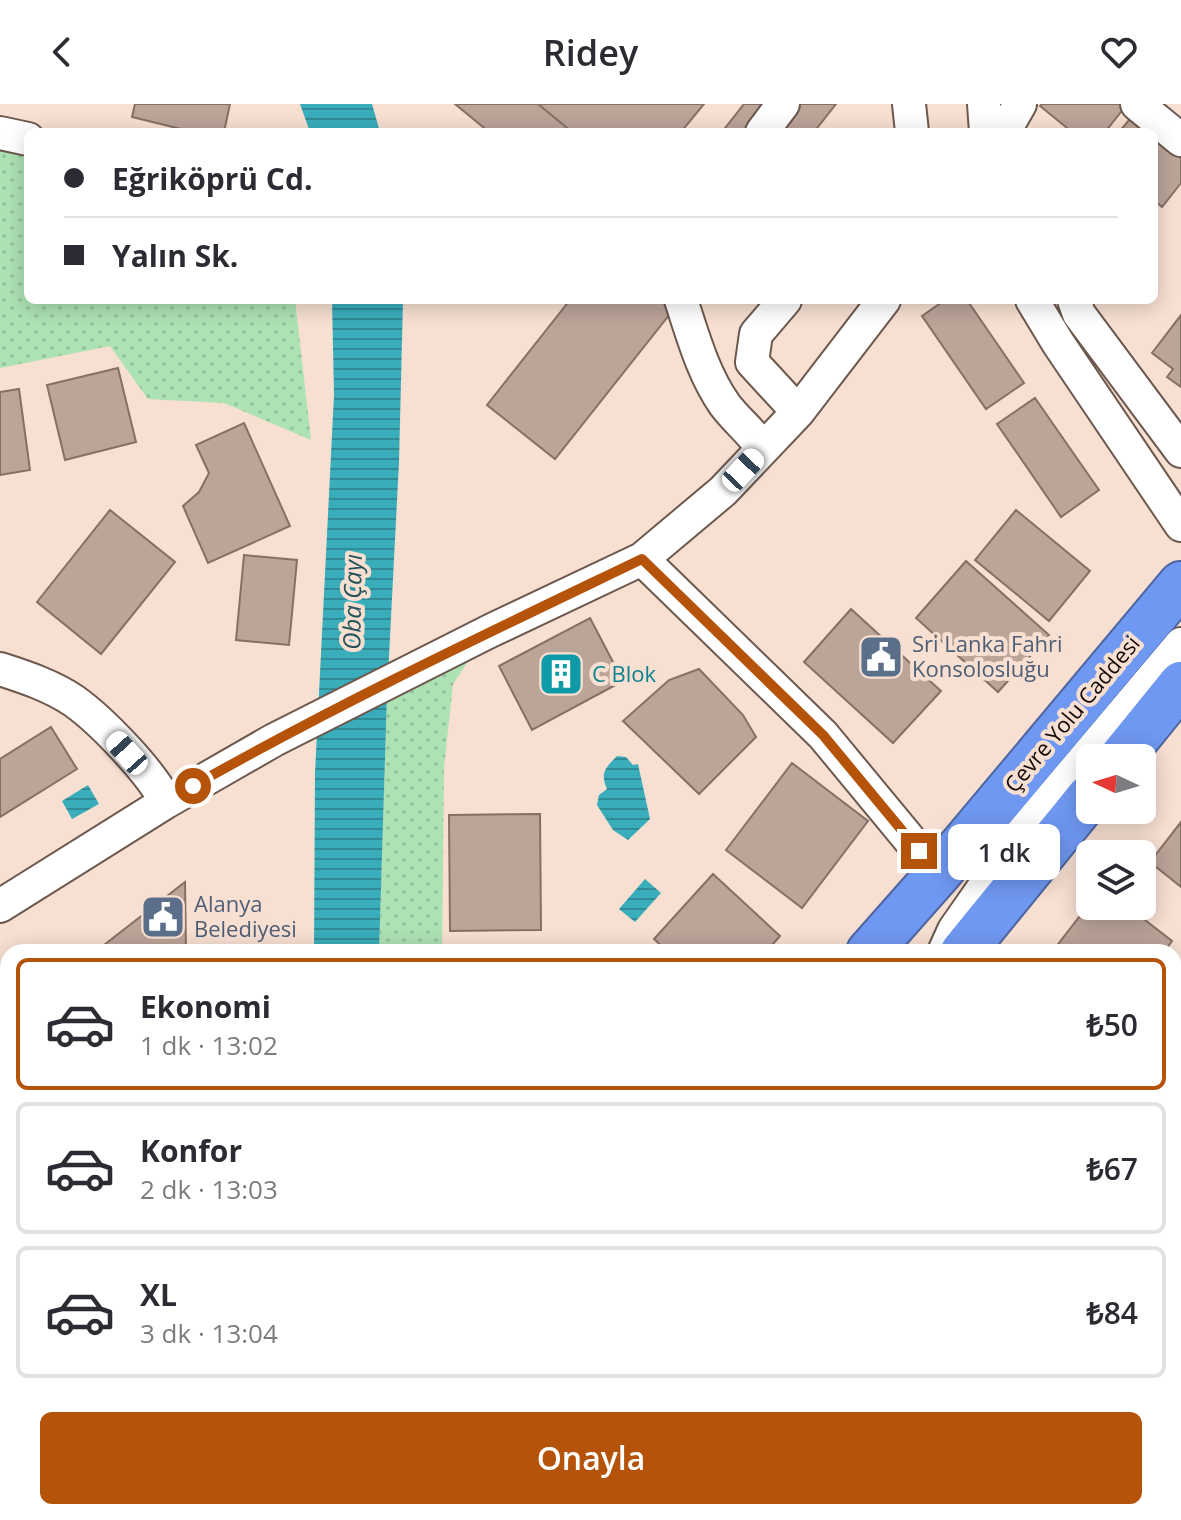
<!DOCTYPE html>
<html lang="tr">
<meta charset="utf-8">
<style>
body{margin:0;font-family:"Open Sans",sans-serif;background:#f2f2f3;color:#2b2b33;height:100vh;display:flex;flex-direction:column;font-size:30px;white-space:nowrap}
*{box-sizing:border-box;margin:0}
p{font-size:26px;color:#7c7c81}
.icon{flex:none;width:44px;height:44px;fill:none;stroke:currentColor;stroke-width:2;stroke-linecap:round;stroke-linejoin:round}
.map{position:relative;flex:1;overflow:hidden}
.side{position:absolute;left:0px;top:840px;width:1182px;height:576px;display:flex;flex-direction:column;background:#fff;border-radius:24px 24px 0 0;box-shadow:0 4px 20px #0003}
.side>*{flex:none}
.guide{position:absolute;left:24px;top:24px;width:1134px;height:176px;border-radius:12px;box-shadow:0 4px 20px #0003;display:grid;align-content:center;height:176px;padding:0 40px;background:#fff}
.needle{width:52px;rotate:274deg}
.fabs{position:absolute;left:1076px;top:640px;display:grid;gap:16px}
.fabs a{display:grid;place-items:center;width:80px;height:80px;border-radius:12px;background:#fff;box-shadow:0 4px 20px #0003;font-size:40px}
.end{position:absolute;width:36px;height:36px;margin:-18px;border:10px solid #b45309;background:#fff;box-shadow:0 0 0 4px #fff}
.from{border-radius:50%}
.bubble{position:absolute;height:56px;border-radius:12px;background:#fff;box-shadow:0 4px 20px #0003;font-size:26px;font-weight:600;line-height:56px;text-align:center}
.car{position:absolute;width:24px;height:48px;margin:-24px -12px;border-radius:10px;box-shadow:0 0 6px 2px #0007;background:linear-gradient(#fff 24%,#345 0 40%,#fff 0 76%,#345 0 86%,#fff 0)}
.guide b{display:flex;align-items:center;gap:28px;height:76px;font-size:30px}
.guide b+b{border-top:2px solid #e1e1e2}
.guide i{width:20px;height:20px;background:#2b2b33}
ul{padding:14px 0 0;list-style:none}
li{display:flex;align-items:center;gap:24px;height:132px;margin:0 16px 12px;padding:0 24px;border:4px solid #e1e1e2;border-radius:12px}
li div{flex:1}
li b{display:block;font-size:30px}
li em{font-style:normal;font-weight:600}
li.on{border-color:#b45309}
li>.icon{width:72px;height:72px;stroke-width:1.5}
.action{display:flex;gap:16px;margin-top:auto;padding:16px 40px}
.action a{flex:1;height:92px;border-radius:12px;background:#b45309;color:#fff;font-size:32px;font-weight:600;line-height:92px;text-align:center}
header{display:flex;justify-content:space-between;align-items:center;height:104px;padding:0 40px;background:#fff;font-size:36px;font-weight:600}
.map>svg:first-child{display:block}
.grass{fill:url(#grass-dots)}
.water{fill:url(#water-rules)}
.building{fill:#bba498;stroke:#857064;stroke-width:2}
.lines{fill:none;stroke-linecap:round;stroke-linejoin:round}
.minor-casing{stroke:#6d584d;stroke-width:36}
.highway-casing{stroke:#4e669f;stroke-width:48}
.minor{stroke:#fff;stroke-width:32}
.highway{stroke:#6f98f2;stroke-width:44}
.route{stroke:#b45309;stroke-width:10}
.labels{text-anchor:middle;stroke-width:8;stroke-linejoin:round;paint-order:stroke}
.service-label{font-size:22px;fill:#4e5e75;stroke:#f7dfd2;text-anchor:start}
.culture-label{font-size:22px;fill:#0d838f;stroke:#f7dfd2;text-anchor:start}
.street-label{font-size:22px;fill:#110a06;stroke:#f7dfd2}
.water-label{font-size:24px;font-style:italic;fill:#24545a;stroke:#f7dfd2}
</style>
<header><svg class="icon" aria-label="back" viewBox="0 0 24 24"><path d="M15 5l-7 7 7 7"/></svg>Ridey<svg class="icon" aria-label="heart" viewBox="0 0 24 24"><path d="M12 20l-8-8c-3-5 5-10 8-4 3-6 11-1 8 4z"/></svg></header>
<div class="map">
<svg width="1181" height="1416" viewBox="0 0 1181 1416">
<defs>
<pattern id="grass-dots" width="8" height="8" patternUnits="userSpaceOnUse" patternTransform="scale(2)"><rect width="8" height="8" fill="#ace2b4"/><path d="M2 2h.1M6 6h.1" fill="none" stroke="#93c199" stroke-width="1.8" stroke-linecap="round"/></pattern>
<pattern id="water-rules" width="6" height="5" patternUnits="userSpaceOnUse" patternTransform="scale(2)"><rect width="6" height="5" fill="#3aadbb"/><path d="M0 2.5h6" fill="none" stroke="#2f8b96"/></pattern>
</defs>
<rect width="100%" height="100%" fill="#f7dfd2"/>
<path class="grass" d="M 0,44 L 28,50 L 28,196 L 295,196 L 311,336 L 224,299 L 148,295 L 110,242 L 0,264 Z
M 469,556 L 453,580 L 444,664 L 442,848 L 379,848 L 387,591 Z"/>
<path class="water" d="M 300,0 L 372,0 L 380,28 L 310,28 Z
M 332,196 L 403,196 L 399,358 L 387,591 L 379,848 L 314,848 L 315,669 L 334,291 Z
M 617,652 L 626,653 L 633,661 L 638,660 L 650,715 L 628,736 L 613,726 L 597,701 L 599,691 L 607,685 C 600,669 605,664 617,652 Z
M 88,681 L 99,700 L 72,715 L 62,697 Z
M 645,775 L 661,789 L 635,818 L 619,805 Z
M 532,1408 L 627,1408 L 632,1416 L 535,1416 Z"/>
<path class="building" d="M 135,0 L 230,0 L 224,28 L 193,28 L 132,13 Z
M 455,0 L 538,0 L 572,28 L 489,28 Z
M 538,0 L 704,0 L 681,28 L 572,28 Z
M 744,0 L 836,0 L 814,28 L 722,28 Z
M 1042,0 L 1121,0 L 1125,3 L 1105,28 L 1072,28 L 1040,2 Z
M 1135,9 L 1181,46 L 1181,79 L 1162,103 L 1154,96 L 1154,28 L 1119,28 Z
M 570,196 L 681,196 L 555,355 L 487,301 Z
M 945,196 L 967,196 L 1024,279 L 986,305 L 922,212 Z
M 1181,211 L 1181,283 L 1167,273 L 1173,265 L 1152,249 Z
M 118,264 L 136,338 L 65,356 L 47,281 Z
M 19,285 L 30,366 L 0,371 L 0,288 Z
M 1035,294 L 1099,386 L 1061,413 L 997,320 Z
M 244,319 L 290,422 L 208,459 L 183,402 L 199,388 L 209,369 L 196,341 Z
M 110,406 L 175,458 L 101,550 L 37,498 Z
M 1016,406 L 1090,467 L 1049,517 L 975,456 Z
M 244,451 L 297,456 L 289,541 L 236,536 Z
M 966,457 L 1049,531 L 998,588 L 916,514 Z
M 851,505 L 941,587 L 893,639 L 804,558 Z
M 590,514 L 623,577 L 532,626 L 499,562 Z
M 699,565 L 743,611 L 756,633 L 699,690 L 623,617 L 669,576 Z
M 51,623 L 77,665 L 0,713 L 0,655 Z
M 792,659 L 868,717 L 802,804 L 726,746 Z
M 540,710 L 541,826 L 450,827 L 449,711 Z
M 1181,718 L 1181,783 L 1150,758 Z
M 713,770 L 780,832 L 766,848 L 668,848 L 654,835 Z
M 185,778 L 186,848 L 95,848 Z
M 1090,799 L 1090,802 L 1127,802 L 1172,837 L 1164,848 L 1052,848 Z
M 1181,880 L 1181,961 L 1174,969 L 1174,889 Z
M 8,916 L 8,1113 L 0,1108 L 0,922 Z
M 1174,1144 L 1181,1150 L 1181,1207 L 1174,1216 Z
M 0,1196 L 8,1200 L 8,1299 L 0,1295 Z
M 1181,1334 L 1181,1416 L 1138,1416 L 1127,1408 L 1174,1408 L 1174,1342 Z
M 710,1408 L 785,1408 L 778,1416 L 704,1416 Z
M 879,1408 L 905,1408 L 914,1416 L 871,1416 Z
M 955,1408 L 1009,1408 L 1002,1416 L 964,1416 Z"/>
<g class="lines">
<g class="minor-casing">
<path id="minor" d="M 909,0 L 912,28
M 984,0 L 986,28
M 1137,0 L 1181,36
M 762,28 L 783,0
M 1004,28 L 1020,0
M 0,29 L 28,35
M 681,196 C 693,232 703,270 725,301 C 737,317 752,328 763,345
M 785,196 L 756,230 L 752,258 L 798,308
M 1032,196 L 1058,239 L 1181,421
M 1074,196 L 1079,210 L 1181,347
M 642,455 L 823,631 L 938,770
M 0,565 C 25,573 52,582 74,597 C 102,617 151,668 166,698
M 0,802 L 166,698 L 274,636 L 490,527 L 642,455 L 723,387 L 798,308 L 884,196
M 944,848 L 954,826 L 1021,730 L 1181,540
M 1174,1022 L 1181,1015
M 1174,1104 L 1181,1111
M 0,1167 L 8,1172
M 1174,1294 L 1181,1285
M 0,1382 L 8,1370
M 846,1416 L 852,1408
M 1077,1416 L 1083,1408"/>
</g>
<g class="highway-casing">
<path id="highway" d="M 1121,654 L 1181,580
M 869,848 L 938,770 L 1181,480
M 963,848 L 1090,692
M 412,1416 L 419,1408
M 503,1416 L 510,1408"/>
</g>
<use href="#minor" class="minor"/>
<use href="#highway" class="highway"/>
</g>
<g class="lines">
<path class="route" d="M 193,682 C 339,599 490,528 642,455 L 823,631 L 919,747"/>
</g>
<defs>
<g id="civic-square" transform="scale(2.3)"><rect x="-9" y="-9" width="18" height="18" rx="4" fill="#5c6f8a" stroke="#f7dfd2"/><path d="M-.6-6.5H3V-4.5H.6V-3L4-1V1h2V6H-6V1h2V-1L-.6-3ZM-1.2 2.5V6h2.4V2.5Z" fill="#fff"/></g>
<g id="building-square" transform="scale(2.3)"><rect x="-9" y="-9" width="18" height="18" rx="4" fill="#0f9aa8" stroke="#f7dfd2"/><path d="M-4-6H4V6H1V3H-1V6H-4ZM-2.5-4.3h1.7v1.8h-1.7ZM.8-4.3h1.7v1.8H.8ZM-2.5-1h1.7V.8h-1.7ZM.8-1h1.7V.8H.8Z" fill="#fff"/></g>
</defs>
<g fill-rule="evenodd">
<use href="#civic-square" x="881" y="553"/>
<use href="#building-square" x="561" y="570"/>
<use href="#civic-square" x="163" y="813"/>
</g>
<g class="labels">
<g class="service-label">
<text x="912" y="548">Sri Lanka Fahri<tspan x="912" dy="25">Konsolosluğu</tspan></text>
<text x="194" y="808">Alanya<tspan x="194" dy="25">Belediyesi</tspan></text>
</g>
<g class="culture-label">
<text x="592" y="578">C Blok</text>
</g>
<g class="street-label">
<text transform="translate(1072 610) rotate(-50)" y="8">Çevre Yolu Caddesi</text>
</g>
<g class="water-label">
<text transform="translate(353 498) rotate(-89)" y="8">Oba Çayı</text>
</g>
</g>
</svg>
<div class="fabs">
<a><svg class="needle" viewBox="-14 -14 28 28"><path d="M0-13l5 13h-10z" fill="#e53935"/><path d="M0 13l5-13h-10z" fill="#7c7c81"/></svg></a>
<a><svg class="icon" aria-label="layers" viewBox="0 0 24 24"><path d="M12 4l9 5-9 5-9-5zM3 14l9 5 9-5"/></svg></a>
</div>
<i class="end from" style="left:193px;top:682px"></i>
<i class="end" style="left:919px;top:747px"></i>
<div class="bubble" style="left:948px;top:720px;width:112px">1 dk</div>
<i class="car" style="left:743px;top:366px;rotate:43deg"></i>
<i class="car" style="left:127px;top:649px;rotate:318deg"></i>
<div class="guide">
<b><i class="from"></i>Eğriköprü Cd.</b>
<b><i></i>Yalın Sk.</b>
</div>
<section class="side">
<ul>
<li class="on"><svg class="icon" aria-label="car" viewBox="0 0 24 24"><path d="M5 17H2v-5l4-1 3-4h7l3 4 3 1v5h-3M9 17h6M6 11h13"/><circle cx="7" cy="17" r="2"/><circle cx="17" cy="17" r="2"/></svg><div><b>Ekonomi</b><p>1 dk · 13:02</p></div><em>₺50</em></li>
<li><svg class="icon" aria-label="car" viewBox="0 0 24 24"><path d="M5 17H2v-5l4-1 3-4h7l3 4 3 1v5h-3M9 17h6M6 11h13"/><circle cx="7" cy="17" r="2"/><circle cx="17" cy="17" r="2"/></svg><div><b>Konfor</b><p>2 dk · 13:03</p></div><em>₺67</em></li>
<li><svg class="icon" aria-label="car" viewBox="0 0 24 24"><path d="M5 17H2v-5l4-1 3-4h7l3 4 3 1v5h-3M9 17h6M6 11h13"/><circle cx="7" cy="17" r="2"/><circle cx="17" cy="17" r="2"/></svg><div><b>XL</b><p>3 dk · 13:04</p></div><em>₺84</em></li>
</ul>
<div class="action"><a>Onayla</a></div>
</section>
</div>
